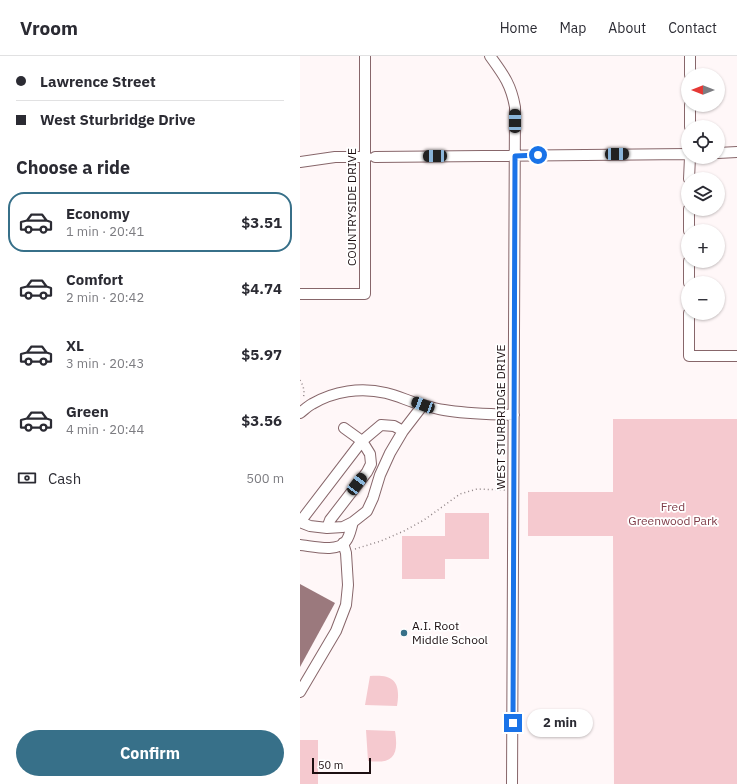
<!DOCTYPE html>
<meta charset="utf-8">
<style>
body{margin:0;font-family:"IBM Plex Sans",sans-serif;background:#f7f7f7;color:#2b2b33;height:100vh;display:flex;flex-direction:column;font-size:15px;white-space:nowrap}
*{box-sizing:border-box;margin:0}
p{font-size:13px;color:#7c7c81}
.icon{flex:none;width:22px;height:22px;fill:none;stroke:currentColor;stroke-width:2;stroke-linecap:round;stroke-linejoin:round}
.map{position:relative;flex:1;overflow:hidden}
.sheet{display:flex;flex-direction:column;background:#fff;width:300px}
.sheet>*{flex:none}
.top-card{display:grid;align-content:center;height:88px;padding:0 16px;background:#fff}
.needle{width:26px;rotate:270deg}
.controls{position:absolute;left:381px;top:12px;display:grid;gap:8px}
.controls a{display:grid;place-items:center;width:44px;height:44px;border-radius:50%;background:#fff;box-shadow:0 1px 3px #0004;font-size:20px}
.scale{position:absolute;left:12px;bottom:10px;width:59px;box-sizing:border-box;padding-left:4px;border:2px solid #1c0f11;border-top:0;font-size:11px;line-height:14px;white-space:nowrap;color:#1c0f11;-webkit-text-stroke:3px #fff;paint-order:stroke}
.end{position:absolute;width:18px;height:18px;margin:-9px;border:5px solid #1a73e8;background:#fff;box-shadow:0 0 0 2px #fff}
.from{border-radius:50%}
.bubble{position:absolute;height:28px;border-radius:14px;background:#fff;box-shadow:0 1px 3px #0004;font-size:13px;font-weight:700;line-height:28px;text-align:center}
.car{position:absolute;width:12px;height:24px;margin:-12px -6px;border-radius:5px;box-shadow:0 0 3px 1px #0007;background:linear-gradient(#222 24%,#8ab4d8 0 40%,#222 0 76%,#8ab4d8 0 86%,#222 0)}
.top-card b{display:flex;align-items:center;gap:14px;height:38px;font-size:15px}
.top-card b+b{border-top:1px solid #e1e1e2}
.top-card i{width:10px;height:10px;background:#2b2b33}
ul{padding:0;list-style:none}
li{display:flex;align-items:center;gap:12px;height:60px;margin:0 8px 6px;padding:0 8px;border:2px solid transparent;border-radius:16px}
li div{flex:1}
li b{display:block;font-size:15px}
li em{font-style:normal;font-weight:700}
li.on{border-color:#377089}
li>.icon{width:36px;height:36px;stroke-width:1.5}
h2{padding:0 16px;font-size:18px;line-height:48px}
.pay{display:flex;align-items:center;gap:10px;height:44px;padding:0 16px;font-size:15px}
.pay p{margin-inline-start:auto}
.action{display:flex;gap:8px;margin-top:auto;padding:8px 16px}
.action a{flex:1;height:46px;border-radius:24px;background:#377089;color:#fff;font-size:16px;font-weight:700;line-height:46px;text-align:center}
header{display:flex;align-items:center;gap:24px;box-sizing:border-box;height:56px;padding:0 20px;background:#fff;border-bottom:1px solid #e1e1e2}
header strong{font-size:19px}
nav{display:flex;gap:22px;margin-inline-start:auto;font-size:14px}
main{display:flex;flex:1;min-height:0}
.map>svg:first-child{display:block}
.green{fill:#f5c9cf}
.building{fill:#9b797d}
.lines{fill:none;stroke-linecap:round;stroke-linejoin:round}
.minor-casing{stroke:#87666a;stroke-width:12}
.path{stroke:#908587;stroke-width:1.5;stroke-dasharray:1 3;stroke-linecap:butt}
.minor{stroke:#fff;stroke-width:10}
.route{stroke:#1a73e8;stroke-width:5}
.poi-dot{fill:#377089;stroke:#fff;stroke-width:1.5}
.labels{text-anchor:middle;stroke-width:3.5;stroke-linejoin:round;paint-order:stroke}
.street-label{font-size:12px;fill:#1c0f11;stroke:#fff}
.park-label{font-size:12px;fill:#7f3c48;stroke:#fff}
.poi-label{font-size:12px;fill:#1c0f11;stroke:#fff;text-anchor:start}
</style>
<header>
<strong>Vroom</strong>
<nav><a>Home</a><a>Map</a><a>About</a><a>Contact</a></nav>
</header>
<main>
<section class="sheet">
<div class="top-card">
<b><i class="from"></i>Lawrence Street</b>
<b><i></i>West Sturbridge Drive</b>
</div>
<h2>Choose a ride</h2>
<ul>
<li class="on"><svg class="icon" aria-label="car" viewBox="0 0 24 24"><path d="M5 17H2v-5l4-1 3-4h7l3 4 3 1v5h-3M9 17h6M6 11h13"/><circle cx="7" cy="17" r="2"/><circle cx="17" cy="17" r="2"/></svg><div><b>Economy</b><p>1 min · 20:41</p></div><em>$3.51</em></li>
<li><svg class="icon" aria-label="car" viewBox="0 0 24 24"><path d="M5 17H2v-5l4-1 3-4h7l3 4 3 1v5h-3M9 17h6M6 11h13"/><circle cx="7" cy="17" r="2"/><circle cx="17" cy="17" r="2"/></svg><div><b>Comfort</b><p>2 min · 20:42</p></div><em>$4.74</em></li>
<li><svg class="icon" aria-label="car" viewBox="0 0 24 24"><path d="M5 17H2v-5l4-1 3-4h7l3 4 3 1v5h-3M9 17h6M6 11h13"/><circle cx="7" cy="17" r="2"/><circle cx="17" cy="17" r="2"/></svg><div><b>XL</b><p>3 min · 20:43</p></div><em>$5.97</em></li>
<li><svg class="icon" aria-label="car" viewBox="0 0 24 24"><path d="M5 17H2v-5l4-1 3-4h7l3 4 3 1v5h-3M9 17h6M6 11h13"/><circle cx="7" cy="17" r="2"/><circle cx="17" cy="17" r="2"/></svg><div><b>Green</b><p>4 min · 20:44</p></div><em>$3.56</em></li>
</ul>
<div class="pay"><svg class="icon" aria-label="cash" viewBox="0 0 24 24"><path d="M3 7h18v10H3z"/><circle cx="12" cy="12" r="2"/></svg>Cash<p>500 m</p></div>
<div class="action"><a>Confirm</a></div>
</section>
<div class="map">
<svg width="437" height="728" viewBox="0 0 437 728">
<rect width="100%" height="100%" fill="#fff7f8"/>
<path class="green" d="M 313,363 L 437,363 L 437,728 L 314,728 L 313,480 L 228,480 L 228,436 L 313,436 Z
M 145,457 L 189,457 L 189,503 L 145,503 L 145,523 L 102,523 L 102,480 L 145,480 Z
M 70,620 C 94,618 101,626 97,650 L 65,649 Z
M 66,674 L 95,675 C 99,700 93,708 68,705 Z
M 0,684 L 18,684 L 18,728 L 0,728 Z"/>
<path class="building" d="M 0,528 L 35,547 L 0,611 Z"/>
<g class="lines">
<g class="minor-casing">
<path id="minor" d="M 190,0 C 203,18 211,28 215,51 L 212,728
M 390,0 L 390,19
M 390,49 L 390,71
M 418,97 L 437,96
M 75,101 L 388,98
M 0,106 L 35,101 L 67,101
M 389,123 L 390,101
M 389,175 L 389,153
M 389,227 L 389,205
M 0,238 L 65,238 L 65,0
M 389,257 L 389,300 L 437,300
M 0,357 C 4,354 8,350 12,348 C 34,335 61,331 86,337 C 99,340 110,346 123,349 C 130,351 137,353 144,354 C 167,358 191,358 214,359
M 0,466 L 10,470 L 27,472 L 43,471 L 53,466 L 67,455 L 73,442 L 80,419 L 90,397 L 103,375 L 123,349
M 0,466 L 62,385 L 81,369 L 94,370 L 103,375
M 27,472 L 30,464 L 67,416 L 71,408 L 70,398 L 62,385 L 44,372
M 0,489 C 12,490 38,497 46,485 C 50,480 51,472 53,466
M 0,636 L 36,575 L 46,549 L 48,529 L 46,497 L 43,487"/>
</g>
<path class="path" d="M 0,324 C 4,331 5,336 3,343
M 55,493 L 81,485 L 104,475 L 124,464 L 160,438 L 177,433 L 205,434"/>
<use href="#minor" class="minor"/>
</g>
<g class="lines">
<path class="route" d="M 213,667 L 215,100 L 238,99"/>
</g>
<circle class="poi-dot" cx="104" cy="577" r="4"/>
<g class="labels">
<g class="street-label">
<text transform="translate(52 151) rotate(-90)" y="4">COUNTRYSIDE DRIVE</text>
<text transform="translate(201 361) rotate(-90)" y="4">WEST STURBRIDGE DRIVE</text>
</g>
<g class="park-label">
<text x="373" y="455">Fred<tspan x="373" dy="14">Greenwood Park</tspan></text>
</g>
<g class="poi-label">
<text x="112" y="574">A.I. Root<tspan x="112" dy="14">Middle School</tspan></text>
</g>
</g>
</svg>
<div class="controls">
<a><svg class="needle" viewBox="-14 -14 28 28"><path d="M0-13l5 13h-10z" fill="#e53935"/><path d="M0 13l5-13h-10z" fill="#7c7c81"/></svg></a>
<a><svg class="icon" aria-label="locate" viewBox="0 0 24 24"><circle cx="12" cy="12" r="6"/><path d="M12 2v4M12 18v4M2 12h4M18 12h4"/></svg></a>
<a><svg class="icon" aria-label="layers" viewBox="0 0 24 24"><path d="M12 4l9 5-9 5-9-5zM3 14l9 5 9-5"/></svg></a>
<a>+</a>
<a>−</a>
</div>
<div class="scale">50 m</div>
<i class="end from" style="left:238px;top:99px"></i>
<i class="end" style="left:213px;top:667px"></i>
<div class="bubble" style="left:227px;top:653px;width:66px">2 min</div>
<i class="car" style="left:215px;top:65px;rotate:0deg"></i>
<i class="car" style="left:317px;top:98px;rotate:89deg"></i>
<i class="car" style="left:135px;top:100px;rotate:269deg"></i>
<i class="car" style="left:123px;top:349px;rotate:291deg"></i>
<i class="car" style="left:57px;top:428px;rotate:37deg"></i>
</div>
</main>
